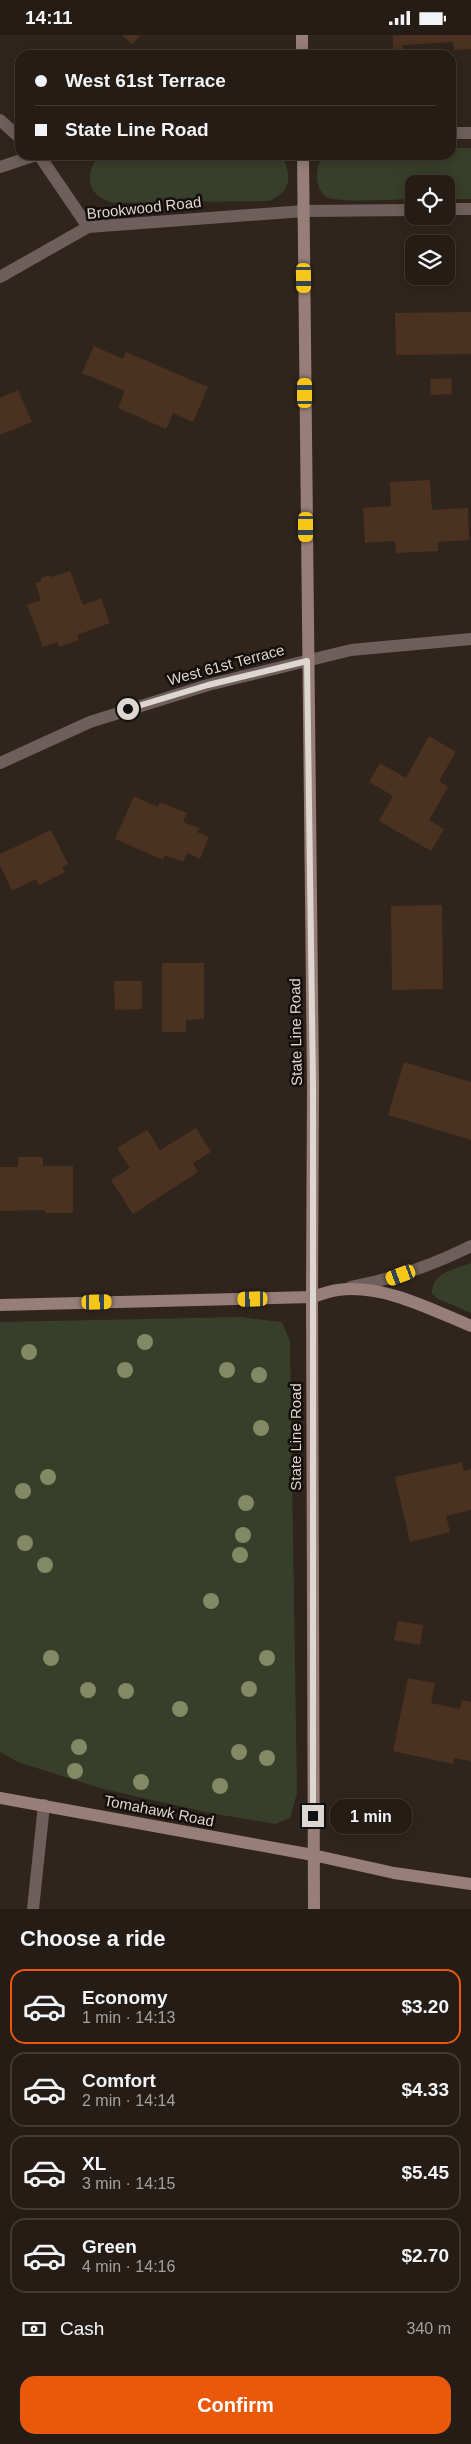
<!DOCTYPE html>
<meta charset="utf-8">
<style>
body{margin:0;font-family:Arial,sans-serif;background:#302922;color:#f1f3f6;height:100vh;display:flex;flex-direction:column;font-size:19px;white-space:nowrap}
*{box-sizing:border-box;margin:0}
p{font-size:16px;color:#a3a1a0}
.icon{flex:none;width:28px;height:28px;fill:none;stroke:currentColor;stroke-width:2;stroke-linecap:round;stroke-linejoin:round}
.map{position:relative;height:1874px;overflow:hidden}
.sheet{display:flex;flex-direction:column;background:#241c15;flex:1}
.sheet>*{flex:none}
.top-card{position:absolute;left:15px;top:15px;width:441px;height:110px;border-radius:15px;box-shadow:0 2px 12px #0003,0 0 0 1px #413a34;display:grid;align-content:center;height:110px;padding:0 20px;background:#241c15}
.buttons{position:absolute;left:405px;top:140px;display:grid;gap:10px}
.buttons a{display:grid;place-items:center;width:50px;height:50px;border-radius:10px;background:#241c15;box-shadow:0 2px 12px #0003,0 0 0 1px #413a34;font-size:25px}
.end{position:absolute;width:22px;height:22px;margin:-11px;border:6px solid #ded6d0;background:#111;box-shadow:0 0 0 2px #111}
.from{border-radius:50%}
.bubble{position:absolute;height:35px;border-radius:15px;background:#241c15;box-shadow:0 2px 12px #0003,0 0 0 1px #413a34;font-size:16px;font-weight:600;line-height:35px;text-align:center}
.car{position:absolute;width:15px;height:30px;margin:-15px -8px;border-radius:6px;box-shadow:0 0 4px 1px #0007;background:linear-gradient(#f5c518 24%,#345 0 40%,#f5c518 0 76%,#345 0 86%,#f5c518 0)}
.top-card b{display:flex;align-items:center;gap:18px;height:48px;font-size:19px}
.top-card b+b{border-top:1px solid #413a34}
.top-card i{width:12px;height:12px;background:#f1f3f6}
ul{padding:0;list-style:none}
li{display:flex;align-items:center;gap:15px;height:75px;margin:0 10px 8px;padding:0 10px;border:2px solid #413a34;border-radius:15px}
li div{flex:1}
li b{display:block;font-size:19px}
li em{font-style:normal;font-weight:600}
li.current{border-color:#ea580c}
li>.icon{width:45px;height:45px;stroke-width:1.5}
h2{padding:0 20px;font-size:22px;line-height:60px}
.pay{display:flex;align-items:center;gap:12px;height:55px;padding:0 20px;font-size:19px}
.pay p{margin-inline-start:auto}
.action{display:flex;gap:10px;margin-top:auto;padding:10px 20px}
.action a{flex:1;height:58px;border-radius:15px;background:#ea580c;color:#fff;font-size:20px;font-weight:600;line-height:58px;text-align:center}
.status{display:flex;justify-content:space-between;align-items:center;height:35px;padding:0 25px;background:#241c15;direction:ltr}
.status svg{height:14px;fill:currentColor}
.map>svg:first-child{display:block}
.green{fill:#373e29}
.building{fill:#4b311f}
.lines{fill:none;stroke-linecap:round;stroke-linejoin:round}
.lane{stroke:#6f5f5c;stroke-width:12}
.street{stroke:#6f5f5c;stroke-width:12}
.secondary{stroke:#977e78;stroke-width:12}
.tree{fill:#838865}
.route{stroke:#ded6d0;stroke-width:6}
.labels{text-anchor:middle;stroke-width:5;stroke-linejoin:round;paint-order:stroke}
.street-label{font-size:15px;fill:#ded6d0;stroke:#140f0b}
</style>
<div class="status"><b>14:11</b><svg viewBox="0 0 49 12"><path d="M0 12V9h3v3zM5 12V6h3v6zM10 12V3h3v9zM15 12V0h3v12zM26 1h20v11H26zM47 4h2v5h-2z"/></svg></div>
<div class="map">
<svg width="471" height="1874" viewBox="0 0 471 1874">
<rect width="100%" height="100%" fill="#30251c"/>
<path class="green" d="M 451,113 L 471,113 L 471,164 L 446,164 L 446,149 L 414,149 L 414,164 C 398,164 335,169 325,161 C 319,155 317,148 317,140 C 317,133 319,124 326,120 L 451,120 Z
M 102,120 L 282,120 C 292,142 292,156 269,166 L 112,168 C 107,166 101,163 97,160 C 85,149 89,127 102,120 Z
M 471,1228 L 471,1278 L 438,1264 L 432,1259 C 431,1237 454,1235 471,1228 Z
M 240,1282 L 282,1287 L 290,1306 L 297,1758 L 290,1783 L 275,1789 L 210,1778 L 103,1754 L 18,1727 L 0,1717 L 0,1287 Z"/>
<path class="building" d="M 122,0 L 141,0 L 132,9 Z
M 393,0 L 471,0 L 471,14 L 454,15 L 453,7 L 403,10 L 403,16 L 393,17 Z
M 471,277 L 471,319 L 396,320 L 395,278 Z
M 94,311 L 123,324 L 126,317 L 208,352 L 193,387 L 173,378 L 166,394 L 118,373 L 125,356 L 82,338 Z
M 451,343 L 452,359 L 431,360 L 430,344 Z
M 18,355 L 32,387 L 0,400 L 0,363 Z
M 430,445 L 432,475 L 468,473 L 469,505 L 438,507 L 438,516 L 396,518 L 395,506 L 365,508 L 363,473 L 391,471 L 390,447 Z
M 70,536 L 83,570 L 101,563 L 110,588 L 77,600 L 79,605 L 59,612 L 57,607 L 43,612 L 27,570 L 41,565 L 35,548 L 41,546 L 41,543 L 49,540 L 52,542 Z
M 429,701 L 456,717 L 439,746 L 448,752 L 429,785 L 444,794 L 431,816 L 379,786 L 393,761 L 369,747 L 380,728 L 406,743 Z
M 134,761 L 158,772 L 160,767 L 187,778 L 183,787 L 199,793 L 197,797 L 209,802 L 200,824 L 187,818 L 183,827 L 165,820 L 163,825 L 115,804 Z
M 51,795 L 68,829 L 62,832 L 65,837 L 39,850 L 36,844 L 12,856 L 0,830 L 0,819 Z
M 442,870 L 443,954 L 392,955 L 391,871 Z
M 162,928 L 204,928 L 204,984 L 186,985 L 186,997 L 162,997 Z
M 114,946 L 142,946 L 142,974 L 115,975 Z
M 404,1027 L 471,1047 L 471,1105 L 388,1080 Z
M 196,1093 L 211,1117 L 193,1128 L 198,1137 L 133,1179 L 111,1145 L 130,1133 L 117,1113 L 147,1095 L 160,1115 Z
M 18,1122 L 43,1122 L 43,1131 L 73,1131 L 73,1178 L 45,1178 L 45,1175 L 0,1176 L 0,1132 L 18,1132 Z
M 462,1427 L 464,1436 L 471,1434 L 471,1475 L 446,1481 L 450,1497 L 410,1507 L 395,1442 Z
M 398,1586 L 423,1590 L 420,1610 L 394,1605 Z
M 408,1643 L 435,1648 L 431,1668 L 460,1674 L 462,1665 L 471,1667 L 471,1726 L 454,1723 L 453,1729 L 393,1716 Z"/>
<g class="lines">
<path class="lane" d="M 33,1874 L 44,1770"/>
<path class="street" d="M 0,85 L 20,103
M 451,98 L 471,98
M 39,120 L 88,192
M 0,132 L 36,120
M 446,174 L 471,174
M 0,242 L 88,192 L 304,176 L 414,175
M 0,728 L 90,687 L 208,650 L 351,615 L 471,604
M 351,1252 C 393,1244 433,1230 471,1211"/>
<path class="secondary" d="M 302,0 L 302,20
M 303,120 L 313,1050 L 312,1262 L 314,1874
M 0,1270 L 312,1262 C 320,1260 329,1256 338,1255 C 383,1249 430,1274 471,1291
M 0,1763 L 313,1820 L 394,1838 L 471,1849"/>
</g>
<g class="tree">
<circle cx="145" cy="1307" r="8"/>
<circle cx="29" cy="1317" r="8"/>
<circle cx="125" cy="1335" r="8"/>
<circle cx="227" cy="1335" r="8"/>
<circle cx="259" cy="1340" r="8"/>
<circle cx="261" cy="1393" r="8"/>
<circle cx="48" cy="1442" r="8"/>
<circle cx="23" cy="1456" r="8"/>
<circle cx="246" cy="1468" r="8"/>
<circle cx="243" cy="1500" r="8"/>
<circle cx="25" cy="1508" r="8"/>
<circle cx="240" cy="1520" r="8"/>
<circle cx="45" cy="1530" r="8"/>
<circle cx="211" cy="1566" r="8"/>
<circle cx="51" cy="1623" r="8"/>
<circle cx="267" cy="1623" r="8"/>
<circle cx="249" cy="1654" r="8"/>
<circle cx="88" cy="1655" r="8"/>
<circle cx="126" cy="1656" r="8"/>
<circle cx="180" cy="1674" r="8"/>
<circle cx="79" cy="1712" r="8"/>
<circle cx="239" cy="1717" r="8"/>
<circle cx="267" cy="1723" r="8"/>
<circle cx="75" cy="1736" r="8"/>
<circle cx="141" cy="1747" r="8"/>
<circle cx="220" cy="1751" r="8"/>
</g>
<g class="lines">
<path class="route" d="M 128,674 L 208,650 L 307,626 L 313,1050 L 313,1781"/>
</g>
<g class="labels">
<g class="street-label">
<text transform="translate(144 173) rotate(-6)" y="5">Brookwood Road</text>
<text transform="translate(226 630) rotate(-15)" y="5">West 61st Terrace</text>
<text transform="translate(296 997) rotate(-91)" y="5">State Line Road</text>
<text transform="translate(296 1402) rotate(-90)" y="5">State Line Road</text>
<text transform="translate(159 1776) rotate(11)" y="5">Tomahawk Road</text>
</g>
</g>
</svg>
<div class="buttons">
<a><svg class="icon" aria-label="locate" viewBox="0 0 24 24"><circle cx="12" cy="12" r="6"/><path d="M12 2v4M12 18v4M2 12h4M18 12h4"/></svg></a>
<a><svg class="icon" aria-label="layers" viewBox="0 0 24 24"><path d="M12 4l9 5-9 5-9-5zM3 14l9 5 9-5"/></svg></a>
</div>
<i class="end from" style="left:128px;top:674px"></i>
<i class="end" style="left:313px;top:1781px"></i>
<div class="bubble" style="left:330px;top:1764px;width:82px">1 min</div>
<i class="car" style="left:304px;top:243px;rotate:179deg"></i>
<i class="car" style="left:305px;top:358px;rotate:0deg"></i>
<i class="car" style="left:306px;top:492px;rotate:180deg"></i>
<i class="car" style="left:401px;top:1240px;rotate:250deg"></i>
<i class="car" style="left:253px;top:1264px;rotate:269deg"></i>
<i class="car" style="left:97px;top:1267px;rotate:89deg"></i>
<div class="top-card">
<b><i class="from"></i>West 61st Terrace</b>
<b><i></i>State Line Road</b>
</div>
</div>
<section class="sheet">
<h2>Choose a ride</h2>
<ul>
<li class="current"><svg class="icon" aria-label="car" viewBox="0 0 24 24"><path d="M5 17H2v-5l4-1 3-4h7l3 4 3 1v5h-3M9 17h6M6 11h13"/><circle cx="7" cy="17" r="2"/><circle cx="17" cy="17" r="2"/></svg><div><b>Economy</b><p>1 min · 14:13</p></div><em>$3.20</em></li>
<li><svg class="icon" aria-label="car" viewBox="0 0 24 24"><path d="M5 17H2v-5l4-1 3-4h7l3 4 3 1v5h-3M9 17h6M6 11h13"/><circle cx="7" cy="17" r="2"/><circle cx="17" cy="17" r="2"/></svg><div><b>Comfort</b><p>2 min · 14:14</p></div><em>$4.33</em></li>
<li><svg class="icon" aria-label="car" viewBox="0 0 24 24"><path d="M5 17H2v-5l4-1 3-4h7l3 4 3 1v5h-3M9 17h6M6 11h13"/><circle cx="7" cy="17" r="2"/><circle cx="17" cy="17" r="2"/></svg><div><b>XL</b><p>3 min · 14:15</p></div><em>$5.45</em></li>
<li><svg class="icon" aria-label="car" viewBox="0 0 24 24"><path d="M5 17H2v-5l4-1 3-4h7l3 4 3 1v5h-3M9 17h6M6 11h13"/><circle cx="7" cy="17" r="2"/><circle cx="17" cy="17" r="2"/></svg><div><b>Green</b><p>4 min · 14:16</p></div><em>$2.70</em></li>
</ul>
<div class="pay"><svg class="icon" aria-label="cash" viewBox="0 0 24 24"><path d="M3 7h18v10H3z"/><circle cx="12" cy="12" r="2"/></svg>Cash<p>340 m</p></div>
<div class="action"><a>Confirm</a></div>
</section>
